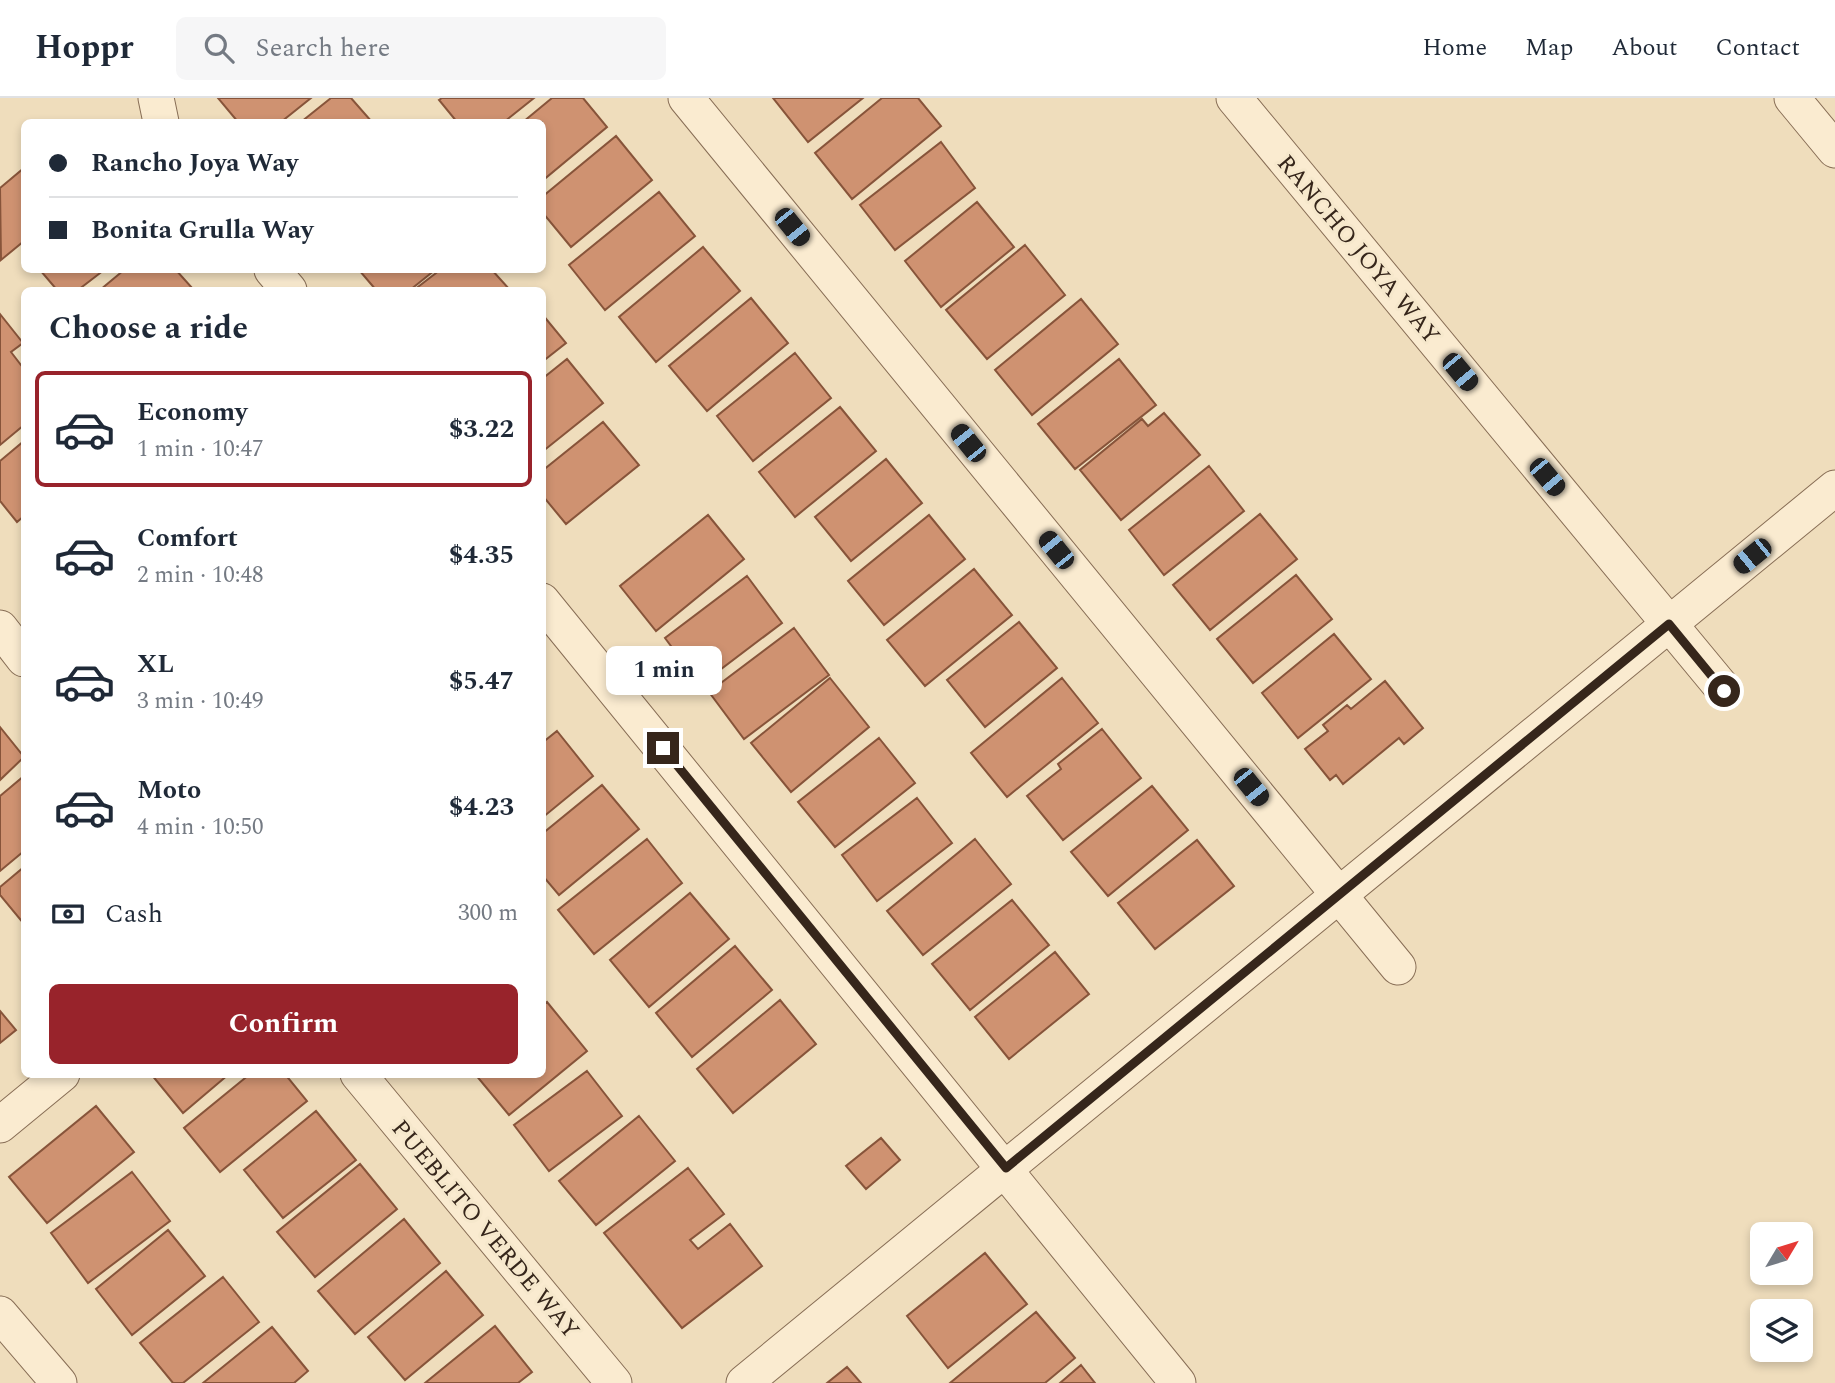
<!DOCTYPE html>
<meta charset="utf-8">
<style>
body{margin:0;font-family:Spectral,serif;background:#f6f6f7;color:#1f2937;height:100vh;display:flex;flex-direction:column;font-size:26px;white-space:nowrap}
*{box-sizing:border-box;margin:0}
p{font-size:23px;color:#747a83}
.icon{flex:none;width:38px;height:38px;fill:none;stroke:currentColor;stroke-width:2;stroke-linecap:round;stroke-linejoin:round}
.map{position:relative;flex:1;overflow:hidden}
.sheet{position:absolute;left:21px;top:189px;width:525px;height:791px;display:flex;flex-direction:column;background:#fff;border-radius:10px;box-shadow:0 4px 10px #0003}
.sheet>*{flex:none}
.top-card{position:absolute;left:21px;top:21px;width:525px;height:154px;border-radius:10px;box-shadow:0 4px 10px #0003;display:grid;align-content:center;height:154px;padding:0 28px;background:#fff}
.needle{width:46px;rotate:52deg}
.tools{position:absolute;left:1750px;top:1124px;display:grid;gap:14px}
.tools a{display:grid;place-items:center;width:63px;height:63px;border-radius:10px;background:#fff;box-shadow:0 4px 10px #0003;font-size:35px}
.end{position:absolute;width:32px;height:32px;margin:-16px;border:9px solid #36261b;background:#fff;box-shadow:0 0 0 4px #fff}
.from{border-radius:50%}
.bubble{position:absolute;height:49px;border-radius:10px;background:#fff;box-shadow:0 4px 10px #0003;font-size:23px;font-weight:700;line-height:49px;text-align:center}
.car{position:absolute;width:21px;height:42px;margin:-21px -10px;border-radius:9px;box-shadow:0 0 5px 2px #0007;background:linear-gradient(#222 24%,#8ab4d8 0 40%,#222 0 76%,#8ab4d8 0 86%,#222 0)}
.top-card b{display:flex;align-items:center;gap:24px;height:66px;font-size:26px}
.top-card b+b{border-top:2px solid #e0e1e3}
.top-card i{width:18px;height:18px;background:#1f2937}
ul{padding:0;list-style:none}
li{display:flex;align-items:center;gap:21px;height:116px;margin:0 14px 10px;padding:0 14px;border:4px solid transparent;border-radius:10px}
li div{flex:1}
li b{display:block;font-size:26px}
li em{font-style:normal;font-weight:700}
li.current{border-color:#98232b}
li>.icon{width:63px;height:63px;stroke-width:1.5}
h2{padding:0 28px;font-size:32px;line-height:84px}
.pay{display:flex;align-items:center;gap:18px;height:77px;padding:0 28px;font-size:26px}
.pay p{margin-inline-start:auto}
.button{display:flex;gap:14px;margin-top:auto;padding:14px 28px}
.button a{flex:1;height:80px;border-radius:10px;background:#98232b;color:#fff;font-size:28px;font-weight:700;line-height:80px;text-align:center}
header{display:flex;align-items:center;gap:42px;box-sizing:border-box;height:98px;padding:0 35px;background:#fff;border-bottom:2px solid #e0e1e3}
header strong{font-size:33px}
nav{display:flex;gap:38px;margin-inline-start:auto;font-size:24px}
.search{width:490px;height:63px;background:#f6f6f7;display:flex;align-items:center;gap:18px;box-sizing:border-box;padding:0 24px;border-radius:10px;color:#747a83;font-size:26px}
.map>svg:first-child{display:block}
.building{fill:#cf9271;stroke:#87543a;stroke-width:2}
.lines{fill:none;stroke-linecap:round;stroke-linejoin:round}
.minor-casing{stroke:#876d55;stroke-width:37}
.minor{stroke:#faebd0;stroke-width:35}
.route{stroke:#36261b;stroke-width:9}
.labels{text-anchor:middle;stroke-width:6;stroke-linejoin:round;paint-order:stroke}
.street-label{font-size:24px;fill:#36261b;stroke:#f6e8cc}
</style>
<header>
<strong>Hoppr</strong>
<div class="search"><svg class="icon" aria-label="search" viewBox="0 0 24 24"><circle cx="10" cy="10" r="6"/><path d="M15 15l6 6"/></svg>Search here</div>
<nav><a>Home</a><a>Map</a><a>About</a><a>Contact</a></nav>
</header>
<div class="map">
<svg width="1835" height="1285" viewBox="0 0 1835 1285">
<rect width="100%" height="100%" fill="#efddbc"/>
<path class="building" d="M 218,0 L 311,0 L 281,24 L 238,24 Z
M 331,0 L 351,0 L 372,24 L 301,24 Z
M 442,0 L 534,0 L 504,24 L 457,24 L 439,2 Z
M 552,0 L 583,0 L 607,29 L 542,83 L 542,24 L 523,24 Z
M 773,0 L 863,0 L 808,44 Z
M 882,0 L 918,0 L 941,28 L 852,101 L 815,55 Z
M 616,38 L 652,82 L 571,149 L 542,114 L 542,99 Z
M 941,44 L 975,90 L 895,152 L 860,107 Z
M 24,70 L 24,143 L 1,162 L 0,90 Z
M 659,94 L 695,138 L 605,212 L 569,167 Z
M 977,104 L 1014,149 L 941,209 L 905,163 Z
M 1025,147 L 1065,197 L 987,261 L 946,212 Z
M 703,149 L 740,193 L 656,264 L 619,219 Z
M 40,172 L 104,172 L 78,192 L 57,192 Z
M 124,172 L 176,172 L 193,191 L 100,192 Z
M 359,172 L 435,172 L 410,192 L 376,192 Z
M 440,172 L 492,172 L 510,192 L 414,192 Z
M 751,200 L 788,245 L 707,313 L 669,268 Z
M 1081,201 L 1118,246 L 1032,317 L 995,272 Z
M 0,216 L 23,245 L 11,254 L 24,271 L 24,327 L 0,347 Z
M 542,216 L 566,245 L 542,264 Z
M 795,255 L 831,300 L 753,363 L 717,318 Z
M 567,261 L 603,305 L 542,354 L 542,281 Z
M 1119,261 L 1156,307 L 1075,371 L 1038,326 Z
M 840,309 L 876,353 L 795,419 L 759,374 Z
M 1164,315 L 1200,357 L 1121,422 L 1080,372 L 1142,321 L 1148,328 Z
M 603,324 L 639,367 L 566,426 L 542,397 L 542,373 Z
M 24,343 L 24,418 L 17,424 L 0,403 L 0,363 Z
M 886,361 L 922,405 L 851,463 L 815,419 Z
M 1209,368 L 1244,413 L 1164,477 L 1129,432 Z
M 1260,416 L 1297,461 L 1210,532 L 1173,487 Z
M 708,417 L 744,461 L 656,533 L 620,488 Z
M 929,417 L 965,461 L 884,527 L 848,483 Z
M 974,471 L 1012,517 L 925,588 L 887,542 Z
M 1296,477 L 1332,521 L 1253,585 L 1217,541 Z
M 747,478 L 782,525 L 700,587 L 665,540 Z
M 1019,524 L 1057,570 L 985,629 L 947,582 Z
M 794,530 L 829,577 L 744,641 L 709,594 Z
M 1334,536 L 1371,581 L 1298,640 L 1262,595 Z
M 830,580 L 869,629 L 791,694 L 751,645 Z
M 1062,580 L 1098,625 L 1007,699 L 971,655 Z
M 1385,583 L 1423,630 L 1404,646 L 1399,640 L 1343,686 L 1336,677 L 1330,682 L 1305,651 L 1328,633 L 1323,627 L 1347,607 L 1351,611 Z
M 0,629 L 24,659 L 0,682 Z
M 1102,631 L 1141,680 L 1063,742 L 1027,698 L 1061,671 L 1058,666 Z
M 557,633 L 593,678 L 542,720 L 542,645 Z
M 879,640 L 915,685 L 835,749 L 798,704 Z
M 24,678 L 24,753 L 0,773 L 0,698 Z
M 602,687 L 639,731 L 559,797 L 542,777 L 542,736 Z
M 1152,688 L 1188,732 L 1108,798 L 1071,754 Z
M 917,700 L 952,745 L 877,803 L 842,757 Z
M 647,741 L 682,785 L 594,856 L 558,812 Z
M 975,741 L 1011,786 L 923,857 L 887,813 Z
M 1197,742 L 1234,788 L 1155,851 L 1118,805 Z
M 24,769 L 24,826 L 0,797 L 0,789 Z
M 690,795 L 729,841 L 649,909 L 610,862 Z
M 1012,802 L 1049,847 L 970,912 L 932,866 Z
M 735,848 L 772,892 L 692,959 L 656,915 Z
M 1055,854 L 1089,896 L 1009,961 L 975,919 Z
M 780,902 L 816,946 L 733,1015 L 697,971 Z
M 547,904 L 587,953 L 509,1017 L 475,976 L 542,976 L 542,908 Z
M 0,913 L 16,932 L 0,945 Z
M 587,973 L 622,1018 L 549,1073 L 514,1027 Z
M 151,976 L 229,976 L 183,1015 Z
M 250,976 L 285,976 L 307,1003 L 220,1074 L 184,1030 Z
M 96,1008 L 134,1054 L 47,1125 L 9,1079 Z
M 316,1013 L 356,1062 L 283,1120 L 244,1072 Z
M 639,1018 L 675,1063 L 596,1127 L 559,1083 Z
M 881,1040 L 900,1062 L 866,1091 L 846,1068 Z
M 360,1066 L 397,1111 L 315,1179 L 277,1134 Z
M 688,1070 L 724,1116 L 690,1142 L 698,1151 L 730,1126 L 762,1168 L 682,1230 L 604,1135 Z
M 132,1074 L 170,1123 L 88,1185 L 51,1135 Z
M 404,1121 L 440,1165 L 355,1236 L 318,1193 Z
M 168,1132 L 205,1178 L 132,1237 L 96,1191 Z
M 985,1155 L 1027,1206 L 948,1270 L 907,1218 Z
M 446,1173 L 483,1217 L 405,1282 L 368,1239 Z
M 223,1179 L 259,1224 L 183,1285 L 173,1285 L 140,1245 Z
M 1036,1214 L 1075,1260 L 1045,1285 L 950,1285 Z
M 495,1228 L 532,1274 L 518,1285 L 425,1285 Z
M 272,1229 L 308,1273 L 294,1285 L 203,1285 Z
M 1081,1267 L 1095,1285 L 1060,1285 Z
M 847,1269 L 861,1285 L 827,1285 Z"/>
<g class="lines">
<g class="minor-casing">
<path id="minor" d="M 156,0 L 161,24
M 686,0 L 1398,869
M 1234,0 L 1724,592
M 1792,0 L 1835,52
M 272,172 L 289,192
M 542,503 L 1178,1285
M 0,530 L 24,561
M 358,976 L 614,1285
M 0,1027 L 62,976
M 0,1216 L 59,1285
M 744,1285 L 1835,390"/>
</g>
<use href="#minor" class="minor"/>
</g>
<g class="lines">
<path class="route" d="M 663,650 L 1006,1070 L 1669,526 L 1724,593"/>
</g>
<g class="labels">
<g class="street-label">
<text transform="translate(1359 151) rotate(50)" y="8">RANCHO JOYA WAY</text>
<text transform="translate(486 1131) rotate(50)" y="8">PUEBLITO VERDE WAY</text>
</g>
</g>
</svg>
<div class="tools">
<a><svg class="needle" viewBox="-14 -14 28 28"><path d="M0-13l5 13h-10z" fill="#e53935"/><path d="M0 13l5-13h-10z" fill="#747a83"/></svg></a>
<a><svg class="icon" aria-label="layers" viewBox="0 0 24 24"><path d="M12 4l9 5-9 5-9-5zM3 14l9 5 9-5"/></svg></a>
</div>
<i class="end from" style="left:1724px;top:593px"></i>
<i class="end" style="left:663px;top:650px"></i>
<div class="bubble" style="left:606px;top:548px;width:116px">1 min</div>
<i class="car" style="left:792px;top:129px;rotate:141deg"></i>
<i class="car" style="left:1460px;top:274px;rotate:140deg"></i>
<i class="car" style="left:968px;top:345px;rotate:321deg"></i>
<i class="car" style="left:1547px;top:379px;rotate:140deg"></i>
<i class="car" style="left:1056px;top:452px;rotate:321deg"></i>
<i class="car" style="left:1752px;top:458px;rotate:231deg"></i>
<i class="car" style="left:1251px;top:689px;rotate:141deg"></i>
<div class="top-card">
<b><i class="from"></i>Rancho Joya Way</b>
<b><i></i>Bonita Grulla Way</b>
</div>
<section class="sheet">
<h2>Choose a ride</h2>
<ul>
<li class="current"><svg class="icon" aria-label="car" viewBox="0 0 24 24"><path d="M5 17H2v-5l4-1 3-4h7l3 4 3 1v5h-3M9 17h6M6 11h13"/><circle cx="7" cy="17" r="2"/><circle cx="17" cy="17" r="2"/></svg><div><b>Economy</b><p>1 min · 10:47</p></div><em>$3.22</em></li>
<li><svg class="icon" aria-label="car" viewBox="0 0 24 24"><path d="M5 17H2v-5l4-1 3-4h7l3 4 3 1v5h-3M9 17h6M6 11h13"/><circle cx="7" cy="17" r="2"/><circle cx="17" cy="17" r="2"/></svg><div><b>Comfort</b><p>2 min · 10:48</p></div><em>$4.35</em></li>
<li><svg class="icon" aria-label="car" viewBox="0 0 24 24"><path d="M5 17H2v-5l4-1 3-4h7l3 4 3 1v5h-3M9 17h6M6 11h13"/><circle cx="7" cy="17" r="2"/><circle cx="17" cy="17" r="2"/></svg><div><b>XL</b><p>3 min · 10:49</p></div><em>$5.47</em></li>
<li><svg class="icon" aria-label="car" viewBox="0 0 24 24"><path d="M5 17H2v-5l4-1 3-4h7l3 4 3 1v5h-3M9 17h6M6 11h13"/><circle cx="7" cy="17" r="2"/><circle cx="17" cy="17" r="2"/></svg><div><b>Moto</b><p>4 min · 10:50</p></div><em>$4.23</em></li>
</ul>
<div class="pay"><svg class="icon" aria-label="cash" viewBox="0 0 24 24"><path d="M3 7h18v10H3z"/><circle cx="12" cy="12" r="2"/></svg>Cash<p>300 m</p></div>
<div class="button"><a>Confirm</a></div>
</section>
</div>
